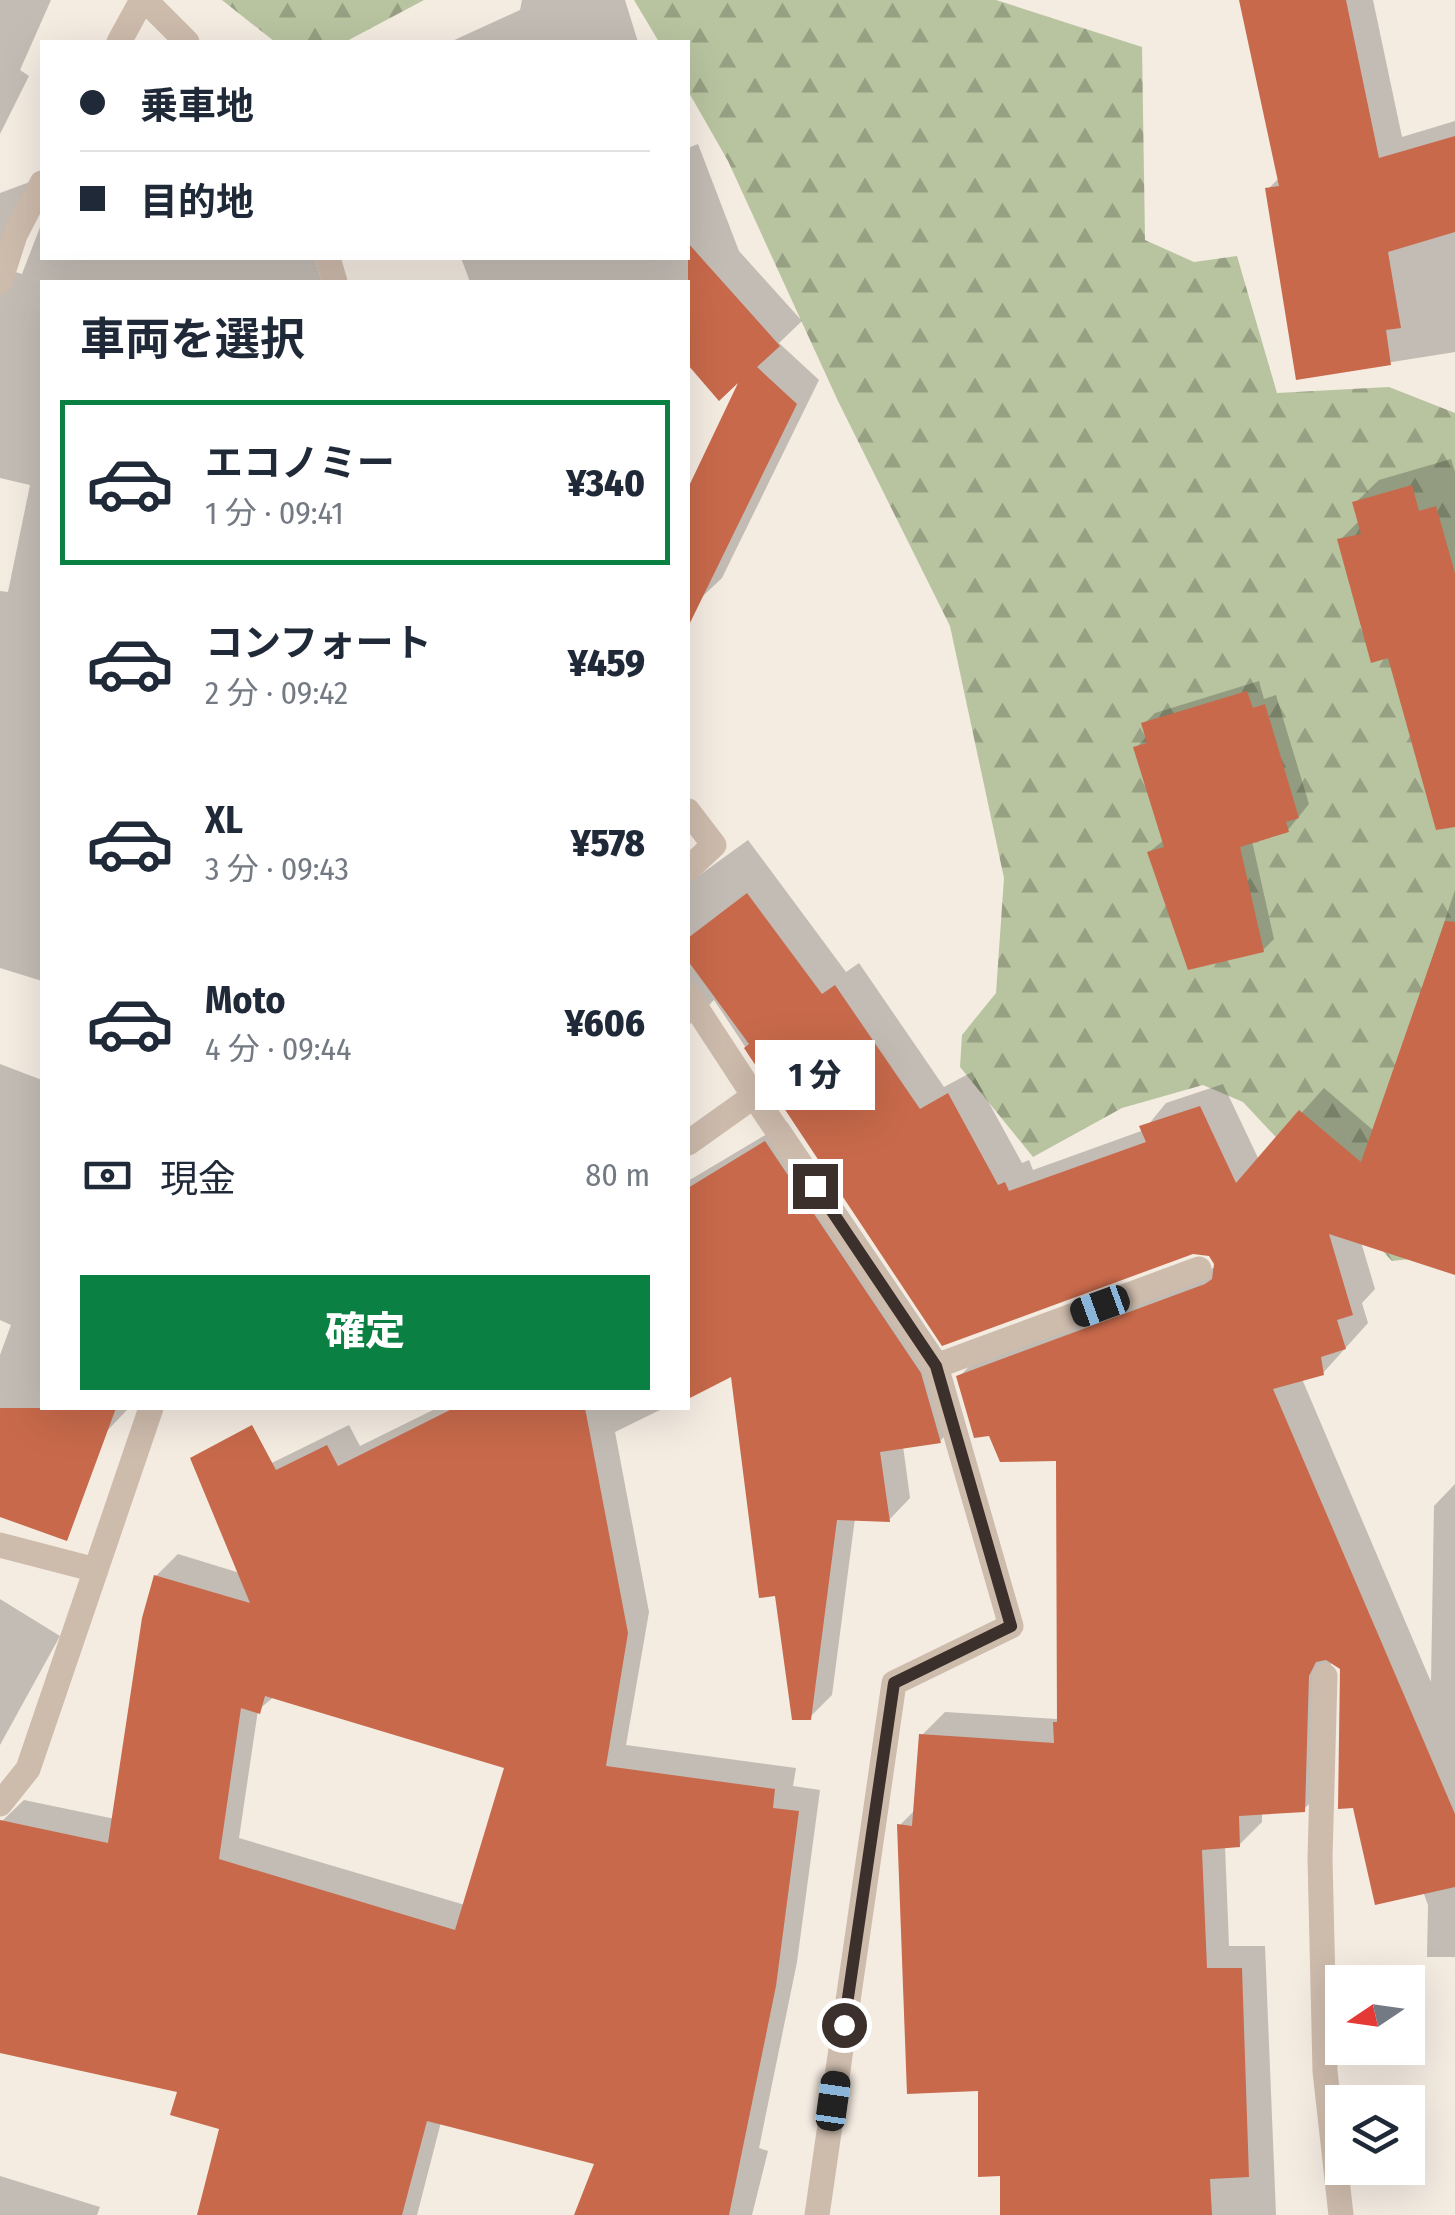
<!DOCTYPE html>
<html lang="ja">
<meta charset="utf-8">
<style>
body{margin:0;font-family:"Fira Sans Condensed","Noto Sans JP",sans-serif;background:#f2f2f3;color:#1f2937;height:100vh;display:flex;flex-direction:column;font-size:38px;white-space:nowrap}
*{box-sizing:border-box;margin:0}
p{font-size:32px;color:#747a83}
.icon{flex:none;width:55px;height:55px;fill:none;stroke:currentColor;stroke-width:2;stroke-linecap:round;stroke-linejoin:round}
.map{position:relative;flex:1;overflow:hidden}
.drawer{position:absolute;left:40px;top:280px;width:650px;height:1130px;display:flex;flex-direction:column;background:#fff;border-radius:0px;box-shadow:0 10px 40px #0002}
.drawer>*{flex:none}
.banner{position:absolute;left:40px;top:40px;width:650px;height:220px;border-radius:0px;box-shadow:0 10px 40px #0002;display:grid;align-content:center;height:220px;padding:0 40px;background:#fff}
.needle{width:65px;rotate:257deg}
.tools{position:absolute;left:1325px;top:1965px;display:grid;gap:20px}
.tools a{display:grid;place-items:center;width:100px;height:100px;border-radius:0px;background:#fff;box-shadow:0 10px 40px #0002;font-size:50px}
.end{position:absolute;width:45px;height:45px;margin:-22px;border:12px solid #3b302b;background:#fff;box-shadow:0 0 0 5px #fff}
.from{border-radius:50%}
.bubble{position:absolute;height:70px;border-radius:0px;background:#fff;box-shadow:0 10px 40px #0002;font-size:32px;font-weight:800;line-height:70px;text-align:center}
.car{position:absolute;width:30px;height:60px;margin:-30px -15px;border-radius:12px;box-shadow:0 0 8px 2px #0007;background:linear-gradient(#222 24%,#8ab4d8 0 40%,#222 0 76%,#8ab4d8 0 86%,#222 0)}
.banner b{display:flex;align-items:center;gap:35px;height:95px;font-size:38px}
.banner b+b{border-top:2px solid #e0e1e3}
.banner i{width:25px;height:25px;background:#1f2937}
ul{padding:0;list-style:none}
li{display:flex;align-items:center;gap:30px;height:165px;margin:0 20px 15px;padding:0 20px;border:5px solid transparent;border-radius:0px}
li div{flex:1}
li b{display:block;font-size:38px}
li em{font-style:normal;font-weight:800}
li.selected{border-color:#0b8043}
li>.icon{width:90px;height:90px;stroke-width:1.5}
h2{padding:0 40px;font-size:45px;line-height:120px}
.pay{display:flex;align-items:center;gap:25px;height:110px;padding:0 40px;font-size:38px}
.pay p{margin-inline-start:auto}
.cta{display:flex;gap:20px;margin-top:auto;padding:20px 40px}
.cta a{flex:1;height:115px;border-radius:0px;background:#0b8043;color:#fff;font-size:40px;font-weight:800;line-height:115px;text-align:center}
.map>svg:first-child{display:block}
.forest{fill:url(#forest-firs)}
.shadow{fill:#0003;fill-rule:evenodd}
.building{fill:#c8694b;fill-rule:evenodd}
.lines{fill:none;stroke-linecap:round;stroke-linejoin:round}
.minor{stroke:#cdbbac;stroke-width:25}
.route{stroke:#3b302b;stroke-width:12}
</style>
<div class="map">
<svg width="1455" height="2215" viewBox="0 0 1455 2215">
<defs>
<pattern id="forest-firs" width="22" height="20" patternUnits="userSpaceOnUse" patternTransform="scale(2.5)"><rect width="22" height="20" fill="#b8c4a0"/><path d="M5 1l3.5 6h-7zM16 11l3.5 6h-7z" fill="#97a083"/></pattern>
</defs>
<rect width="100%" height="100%" fill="#f4ebe1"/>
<path class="forest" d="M 222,0 L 424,0 L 345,42 L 275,42 Z
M 634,0 L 996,0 L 1142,47 L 1145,240 L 1194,262 L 1237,256 L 1277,393 L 1389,387 L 1455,413 L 1455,1254 L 1392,1261 L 1243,1102 L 1203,1085 L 1122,1108 L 1033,1157 L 960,1067 L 962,1035 L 996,993 L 1004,878 L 950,626 L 838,401 L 728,161 L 688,91 L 688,42 L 659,42 Z"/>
<path class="shadow" d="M 0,0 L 51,0 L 20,70 L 29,76 L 0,134 Z
M 522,0 L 625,0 L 638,42 L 450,42 L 520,10 Z
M 1241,0 L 1373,0 L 1402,137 L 1455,121 L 1455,352 L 1298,377 L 1268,189 L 1280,177 Z
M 698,144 L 739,251 L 802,321 L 779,343 L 819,380 L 722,578 L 688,610 L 688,494 L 746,373 L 719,397 L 688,362 L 688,282 L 470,282 L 461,258 L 688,258 L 688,148 Z
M 35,180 L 12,271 L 22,274 L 42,222 L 42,258 L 315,258 L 322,282 L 42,282 L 42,981 L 0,968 L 0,591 L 8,592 L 30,485 L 0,478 L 0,193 Z
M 1451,459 L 1455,472 L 1455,759 L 1390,655 L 1340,540 L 1360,520 L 1355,503 L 1379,480 Z
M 1259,681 L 1264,699 L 1276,695 L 1309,804 L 1288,830 L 1252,841 L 1274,939 L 1263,950 L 1149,852 L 1164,840 L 1136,748 L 1147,736 L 1144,724 L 1155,713 Z
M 748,840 L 846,972 L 859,963 L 944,1087 L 972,1072 L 1022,1163 L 1029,1160 L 1033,1170 L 1144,1130 L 1166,1103 L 1223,1084 L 1259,1160 L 1324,1088 L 1374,1131 L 1455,890 L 1455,1273 L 1361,1242 L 1375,1289 L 1362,1303 L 1368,1323 L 1323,1373 L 1302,1379 L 1431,1682 L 1434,1506 L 1455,1484 L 1455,1957 L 1427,1957 L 1428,1905 L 1341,1666 L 1331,1660 L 1327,1786 L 1304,1809 L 1262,1812 L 1262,1822 L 1239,1845 L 1225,1846 L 1229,1946 L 1265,1946 L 1276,2215 L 1002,2215 L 1002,2173 L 981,2088 L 900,1825 L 916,1809 L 922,1735 L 945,1712 L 1057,1719 L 1058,1459 L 959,1377 L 982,1353 L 1216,1267 L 1212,1255 L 1193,1251 L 943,1343 L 714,1000 L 688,1026 L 688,865 L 697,877 Z
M 0,1064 L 42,1080 L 42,1408 L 129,1408 L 105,1433 L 0,1490 L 0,1355 L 11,1325 L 0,1320 Z
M 787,1122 L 942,1351 L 962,1419 L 940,1441 L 903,1446 L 910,1498 L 889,1520 L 855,1518 L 832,1695 L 810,1717 L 777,1593 L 733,1373 L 688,1396 L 688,1181 Z
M 437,1408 L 664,1408 L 615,1432 L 649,1612 L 626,1745 L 796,1768 L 793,1786 L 820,1790 L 797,1962 L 759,2148 L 768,2151 L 752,2215 L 577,2215 L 598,2162 L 441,2122 L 417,2215 L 200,2215 L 222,2128 L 180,2091 L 0,2050 L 2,1821 L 24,1800 L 115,1819 L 156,1576 L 178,1554 L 240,1573 L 233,1482 L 349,1425 L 360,1446 ZM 275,1696 L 507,1766 L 465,1905 L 239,1838 L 258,1710 Z
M 0,1599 L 60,1636 L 0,1745 Z
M 0,2176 L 100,2207 L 97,2215 L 0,2215 Z"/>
<path class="building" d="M 1239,0 L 1346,0 L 1379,158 L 1455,136 L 1455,232 L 1388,252 L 1401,328 L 1386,330 L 1391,365 L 1296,380 L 1265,188 L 1279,186 Z
M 688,243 L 780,346 L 757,367 L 797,404 L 688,627 L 688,488 L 738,383 L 719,401 L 688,365 Z
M 1412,485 L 1419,511 L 1436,506 L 1455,573 L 1455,827 L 1436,830 L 1388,658 L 1371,663 L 1337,539 L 1361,534 L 1352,502 Z
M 1247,691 L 1253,708 L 1265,704 L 1299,818 L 1286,822 L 1289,832 L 1240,847 L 1264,952 L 1188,970 L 1147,852 L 1164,847 L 1133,747 L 1147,743 L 1141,723 Z
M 747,893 L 822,994 L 835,985 L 920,1109 L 948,1093 L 998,1185 L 1005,1182 L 1009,1191 L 1146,1142 L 1139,1126 L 1200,1106 L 1236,1183 L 1299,1110 L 1361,1162 L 1445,921 L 1455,922 L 1455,1275 L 1329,1234 L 1353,1315 L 1337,1320 L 1346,1349 L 1321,1357 L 1324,1375 L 1273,1389 L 1455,1814 L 1455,1887 L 1375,1905 L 1353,1808 L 1338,1809 L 1340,1669 L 1326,1660 L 1316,1662 L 1309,1676 L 1305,1812 L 1239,1816 L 1240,1847 L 1202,1850 L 1207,1968 L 1242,1968 L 1249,2177 L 1210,2179 L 1212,2215 L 1000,2215 L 1000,2176 L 978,2177 L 978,2091 L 907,2094 L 897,1824 L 912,1826 L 919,1734 L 1054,1743 L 1053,1722 L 1057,1722 L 1056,1461 L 1000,1462 L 989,1436 L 974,1438 L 956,1376 L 1205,1284 L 1212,1279 L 1214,1264 L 1209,1256 L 1193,1254 L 942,1346 L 744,1048 L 749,1044 L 688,961 L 688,938 Z
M 765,1141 L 921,1373 L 941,1443 L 880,1452 L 890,1522 L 837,1520 L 811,1720 L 792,1720 L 775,1596 L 759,1598 L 731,1377 L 688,1399 L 688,1188 Z
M 0,1408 L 116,1408 L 67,1541 L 0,1517 Z
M 454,1408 L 585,1408 L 628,1633 L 606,1766 L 775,1789 L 773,1808 L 799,1811 L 776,1986 L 729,2215 L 574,2215 L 594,2164 L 427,2121 L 402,2215 L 197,2215 L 219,2129 L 170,2115 L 177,2092 L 0,2053 L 0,1820 L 108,1843 L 142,1618 L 154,1575 L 250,1603 L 190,1458 L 252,1425 L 276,1470 L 327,1445 L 338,1466 ZM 265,1696 L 504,1768 L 455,1930 L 219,1859 L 241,1708 L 260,1714 Z"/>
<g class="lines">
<path class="minor" d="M 145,0 L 187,42
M 119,42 L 142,0
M 328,258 L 335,282
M 0,282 L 15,235 L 42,183
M 688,811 L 714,845 L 688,869
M 688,995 L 754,1096
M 688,1143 L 754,1096 L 936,1366 L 1011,1626 L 894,1683 L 817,2215
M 936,1366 L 1199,1269
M 0,1545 L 96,1570
M 1325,1676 L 1320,1858 L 1325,2071 L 1341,2215
M 0,1804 L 28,1769 L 151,1408"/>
</g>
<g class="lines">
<path class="route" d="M 815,1186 L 936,1366 L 1011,1626 L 894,1683 L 844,2025"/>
</g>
</svg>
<div class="tools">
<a><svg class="needle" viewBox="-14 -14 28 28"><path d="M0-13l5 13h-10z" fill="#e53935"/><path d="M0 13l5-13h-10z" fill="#747a83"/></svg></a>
<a><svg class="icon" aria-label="layers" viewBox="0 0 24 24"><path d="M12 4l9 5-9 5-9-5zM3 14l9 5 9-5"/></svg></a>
</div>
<i class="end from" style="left:844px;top:2025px"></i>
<i class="end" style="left:815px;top:1186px"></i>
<div class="bubble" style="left:755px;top:1040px;width:120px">1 分</div>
<i class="car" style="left:1100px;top:1306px;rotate:250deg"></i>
<i class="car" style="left:833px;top:2101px;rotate:8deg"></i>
<div class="banner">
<b><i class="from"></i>乗車地</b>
<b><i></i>目的地</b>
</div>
<section class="drawer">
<h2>車両を選択</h2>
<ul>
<li class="selected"><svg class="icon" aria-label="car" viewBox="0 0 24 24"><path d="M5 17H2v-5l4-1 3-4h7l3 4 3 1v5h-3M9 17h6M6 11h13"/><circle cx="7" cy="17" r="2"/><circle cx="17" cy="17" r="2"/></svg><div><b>エコノミー</b><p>1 分 · 09:41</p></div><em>¥340</em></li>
<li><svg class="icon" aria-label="car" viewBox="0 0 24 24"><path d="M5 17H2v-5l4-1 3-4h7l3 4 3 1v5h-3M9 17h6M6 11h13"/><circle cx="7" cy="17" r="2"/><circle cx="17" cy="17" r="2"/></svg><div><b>コンフォート</b><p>2 分 · 09:42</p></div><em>¥459</em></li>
<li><svg class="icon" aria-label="car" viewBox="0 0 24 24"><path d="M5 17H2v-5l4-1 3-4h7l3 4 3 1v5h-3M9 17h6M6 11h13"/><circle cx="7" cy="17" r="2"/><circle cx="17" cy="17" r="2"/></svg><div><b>XL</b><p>3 分 · 09:43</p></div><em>¥578</em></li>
<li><svg class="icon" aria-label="car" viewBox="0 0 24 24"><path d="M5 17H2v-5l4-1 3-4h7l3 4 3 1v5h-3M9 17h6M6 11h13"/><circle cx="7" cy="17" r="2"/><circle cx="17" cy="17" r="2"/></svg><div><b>Moto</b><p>4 分 · 09:44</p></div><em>¥606</em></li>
</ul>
<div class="pay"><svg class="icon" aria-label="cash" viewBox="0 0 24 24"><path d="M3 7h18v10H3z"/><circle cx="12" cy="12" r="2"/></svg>現金<p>80 m</p></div>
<div class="cta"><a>確定</a></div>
</section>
</div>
